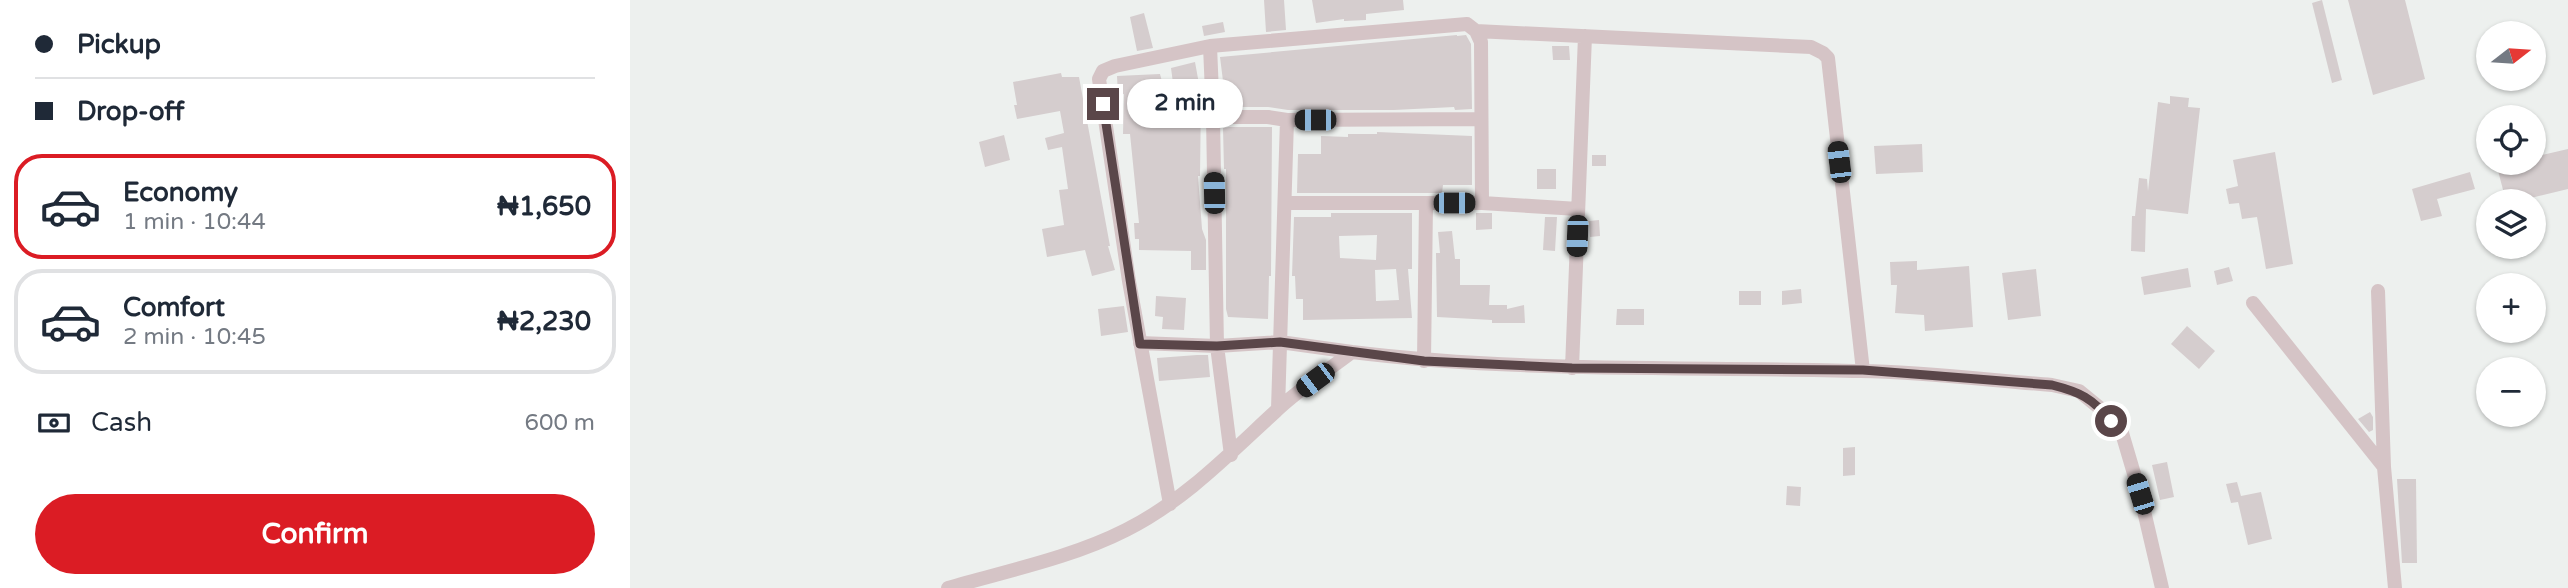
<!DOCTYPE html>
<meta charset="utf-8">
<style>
body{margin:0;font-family:"Varela Round",sans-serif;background:#f6f6f7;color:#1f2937;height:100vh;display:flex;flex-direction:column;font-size:26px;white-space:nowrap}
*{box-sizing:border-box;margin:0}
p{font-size:23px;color:#747a83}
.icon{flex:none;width:38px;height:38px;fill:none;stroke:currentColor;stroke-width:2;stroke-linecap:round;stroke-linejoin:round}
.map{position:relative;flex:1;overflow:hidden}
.sheet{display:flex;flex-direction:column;background:#fff;width:630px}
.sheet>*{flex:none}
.guide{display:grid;align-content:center;height:154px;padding:0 35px;background:#fff}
.needle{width:46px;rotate:73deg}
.controls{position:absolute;left:1846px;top:21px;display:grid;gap:14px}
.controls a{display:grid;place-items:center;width:70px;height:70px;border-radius:50%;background:#fff;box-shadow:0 2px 5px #0004;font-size:35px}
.end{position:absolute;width:32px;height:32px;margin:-16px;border:9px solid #5a4649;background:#fff;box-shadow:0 0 0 4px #fff}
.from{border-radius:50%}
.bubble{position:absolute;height:49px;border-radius:24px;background:#fff;box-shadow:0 2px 5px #0004;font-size:23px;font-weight:800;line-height:49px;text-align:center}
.car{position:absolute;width:21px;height:42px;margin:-21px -10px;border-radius:9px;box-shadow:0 0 5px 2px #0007;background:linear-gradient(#222 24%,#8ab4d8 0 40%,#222 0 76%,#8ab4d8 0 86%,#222 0)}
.guide b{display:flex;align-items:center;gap:24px;height:66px;font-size:26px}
.guide b+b{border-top:2px solid #e0e1e3}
.guide i{width:18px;height:18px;background:#1f2937}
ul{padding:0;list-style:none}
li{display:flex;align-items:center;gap:21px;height:105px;margin:0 14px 10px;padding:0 21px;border:4px solid #e0e1e3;border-radius:28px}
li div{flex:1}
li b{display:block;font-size:26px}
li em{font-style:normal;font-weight:800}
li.on{border-color:#db1c24}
li>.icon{width:63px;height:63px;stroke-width:1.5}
.pay{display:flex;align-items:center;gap:18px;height:77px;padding:0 35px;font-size:26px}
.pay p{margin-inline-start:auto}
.primary-button{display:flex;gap:14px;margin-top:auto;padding:14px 35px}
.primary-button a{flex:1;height:80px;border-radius:42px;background:#db1c24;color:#fff;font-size:28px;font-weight:800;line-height:80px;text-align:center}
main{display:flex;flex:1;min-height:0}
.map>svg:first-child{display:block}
.building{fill:#d5cdce;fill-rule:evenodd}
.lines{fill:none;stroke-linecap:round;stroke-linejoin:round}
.minor{stroke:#d5c4c6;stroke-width:14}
.route{stroke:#5a4649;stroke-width:9}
</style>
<main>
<section class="sheet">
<div class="guide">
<b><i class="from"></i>Pickup</b>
<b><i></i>Drop-off</b>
</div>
<ul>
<li class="on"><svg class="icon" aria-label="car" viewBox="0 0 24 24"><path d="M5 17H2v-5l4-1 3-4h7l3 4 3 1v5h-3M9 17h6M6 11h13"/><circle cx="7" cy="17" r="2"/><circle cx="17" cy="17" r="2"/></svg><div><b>Economy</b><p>1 min · 10:44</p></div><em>₦1,650</em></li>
<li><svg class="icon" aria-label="car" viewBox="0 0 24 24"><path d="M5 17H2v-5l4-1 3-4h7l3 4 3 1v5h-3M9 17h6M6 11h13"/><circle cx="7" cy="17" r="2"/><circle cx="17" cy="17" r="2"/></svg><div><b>Comfort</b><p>2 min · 10:45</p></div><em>₦2,230</em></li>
</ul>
<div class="pay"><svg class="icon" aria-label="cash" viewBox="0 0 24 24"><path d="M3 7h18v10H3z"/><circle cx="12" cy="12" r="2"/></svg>Cash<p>600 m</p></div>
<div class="primary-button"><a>Confirm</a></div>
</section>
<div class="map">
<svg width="1938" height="588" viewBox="0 0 1938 588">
<rect width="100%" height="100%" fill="#edf0ee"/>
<path class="building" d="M 634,0 L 654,0 L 656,30 L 636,32 Z
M 682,0 L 773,0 L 774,10 L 736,14 L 736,20 L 714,21 L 714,19 L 686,23 Z
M 1692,0 L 1712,80 L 1702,83 L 1682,3 Z
M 1718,0 L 1775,0 L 1795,79 L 1743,95 Z
M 514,13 L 523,48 L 507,51 L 500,17 Z
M 593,22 L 595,32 L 574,36 L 572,26 Z
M 827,35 L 827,36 L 836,35 L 841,44 L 842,109 L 825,110 L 824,107 L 764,110 L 658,110 L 638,107 L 599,107 L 599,98 L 595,97 L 590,57 Z
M 922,46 L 939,46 L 940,60 L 923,60 Z
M 565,62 L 571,95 L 570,176 L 568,176 L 572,229 L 576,240 L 576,270 L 561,270 L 561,251 L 509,250 L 509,239 L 505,239 L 504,223 L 509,223 L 500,134 L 493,134 L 494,94 L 488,95 L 487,76 L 530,74 L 533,85 L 543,83 L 541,68 Z
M 431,73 L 432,77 L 449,77 L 480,246 L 478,246 L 485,270 L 462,276 L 455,250 L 417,257 L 412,229 L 434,225 L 429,190 L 438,189 L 432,147 L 418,150 L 415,138 L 434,133 L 430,111 L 387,119 L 384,105 L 387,105 L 383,82 Z
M 1540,96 L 1559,98 L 1558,107 L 1570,108 L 1558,214 L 1516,209 L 1515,252 L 1501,251 L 1502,216 L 1505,216 L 1509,178 L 1517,179 L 1518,191 L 1528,102 L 1540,104 Z
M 599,127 L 642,127 L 641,276 L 639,276 L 638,319 L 598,317 L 596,309 L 596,169 L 594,169 L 593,128 Z
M 747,132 L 842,136 L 842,185 L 813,185 L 812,193 L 667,193 L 668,154 L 691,154 L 691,136 L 718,137 L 718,134 L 747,134 Z
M 374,135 L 380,160 L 355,167 L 349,142 Z
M 1292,144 L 1293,172 L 1246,174 L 1244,146 Z
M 1938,149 L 1938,189 L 1888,201 L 1876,201 L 1867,167 L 1884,163 L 1904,163 L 1904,157 Z
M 1645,152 L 1663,264 L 1636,269 L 1627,217 L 1612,219 L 1609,203 L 1599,204 L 1596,189 L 1608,186 L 1603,160 Z
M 962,155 L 976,155 L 976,166 L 962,166 Z
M 907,169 L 926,169 L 926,189 L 907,189 Z
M 1840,172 L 1845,189 L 1807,199 L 1812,216 L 1791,221 L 1782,189 Z
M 701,213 L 782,213 L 782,269 L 778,269 L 782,318 L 673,320 L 673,299 L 666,299 L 665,276 L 662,276 L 664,217 L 701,217 ZM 747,235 L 746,260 L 710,258 L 709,236 ZM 766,269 L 769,300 L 746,301 L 745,270 Z
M 846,213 L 862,213 L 862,229 L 846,230 Z
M 915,217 L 927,217 L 925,251 L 913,250 Z
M 969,220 L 970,236 L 960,237 L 959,221 Z
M 822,231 L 825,259 L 830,259 L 830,285 L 860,285 L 859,305 L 877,305 L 877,309 L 894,305 L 895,323 L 862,323 L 862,320 L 807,317 L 806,253 L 810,253 L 808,232 Z
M 1287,261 L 1287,270 L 1339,266 L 1343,327 L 1295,331 L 1294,315 L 1265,313 L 1267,285 L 1261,285 L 1260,262 Z
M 1599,267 L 1603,281 L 1587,285 L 1584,271 Z
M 1558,268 L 1561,287 L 1514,295 L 1511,277 Z
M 1406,269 L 1411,316 L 1378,320 L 1372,273 Z
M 1171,289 L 1172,303 L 1152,305 L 1152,291 Z
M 1109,291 L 1131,291 L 1131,305 L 1109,305 Z
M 526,296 L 556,298 L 554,330 L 532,329 L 533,317 L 525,316 Z
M 494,306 L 498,332 L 471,336 L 468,309 Z
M 987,309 L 1014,309 L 1014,325 L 986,325 Z
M 1557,326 L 1585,351 L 1569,369 L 1541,344 Z
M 567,355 L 578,355 L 580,377 L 529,381 L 527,358 Z
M 1740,412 L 1743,417 L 1743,430 L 1739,432 L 1728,419 Z
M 1225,447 L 1225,475 L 1213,476 L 1213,448 Z
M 1537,462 L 1544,497 L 1530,500 L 1522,465 Z
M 1767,479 L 1786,479 L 1787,563 L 1772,563 Z
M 1607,482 L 1611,496 L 1631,492 L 1642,539 L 1618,545 L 1608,502 L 1601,503 L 1596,484 Z
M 1157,486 L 1171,487 L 1170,506 L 1156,505 Z"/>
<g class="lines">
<path class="minor" d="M 846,31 L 1181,47 L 1193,53 L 1198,58 L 1233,371
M 580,46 L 583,117 L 587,346 L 601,455
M 583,117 L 638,117 L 657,120 L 851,119
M 656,203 L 852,203 L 948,209
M 1748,291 L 1754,467 L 1765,588
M 1623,303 L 1754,467
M 510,343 L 587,346 L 650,342 L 722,352
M 794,361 L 796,203
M 942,368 L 955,36
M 648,409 L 657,120
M 540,504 L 499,281 L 469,79 L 473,71 L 485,66 L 580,46 L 837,24 L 846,31 L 851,42 L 852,203
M 318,588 C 376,571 441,558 496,530 C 554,501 599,454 646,411 C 669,389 697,371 722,352 C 891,373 1061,366 1231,371 C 1294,372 1358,380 1422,385 L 1449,391 L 1471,409 L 1492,433 L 1510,494 L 1532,588"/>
</g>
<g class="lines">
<path class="route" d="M 473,104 L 510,344 L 587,346 L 650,342 L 794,361 L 942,368 L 1233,370 L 1422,385 C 1450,392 1462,398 1481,421"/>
</g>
</svg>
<div class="controls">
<a><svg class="needle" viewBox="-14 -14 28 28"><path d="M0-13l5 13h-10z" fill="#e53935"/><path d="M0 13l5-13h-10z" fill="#747a83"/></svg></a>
<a><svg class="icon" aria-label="locate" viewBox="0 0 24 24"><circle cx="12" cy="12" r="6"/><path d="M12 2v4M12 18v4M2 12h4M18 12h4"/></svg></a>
<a><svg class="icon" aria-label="layers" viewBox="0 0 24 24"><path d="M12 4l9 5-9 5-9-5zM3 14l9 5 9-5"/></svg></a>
<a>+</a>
<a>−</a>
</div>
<i class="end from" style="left:1481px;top:421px"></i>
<i class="end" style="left:473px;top:104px"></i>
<div class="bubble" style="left:497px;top:79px;width:116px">2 min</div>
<i class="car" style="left:685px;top:120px;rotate:270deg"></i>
<i class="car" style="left:1209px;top:162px;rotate:353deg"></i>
<i class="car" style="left:584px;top:193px;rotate:359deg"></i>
<i class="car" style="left:824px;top:203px;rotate:90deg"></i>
<i class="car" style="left:947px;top:236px;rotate:182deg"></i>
<i class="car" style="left:685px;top:380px;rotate:233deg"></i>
<i class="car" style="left:1510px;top:494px;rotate:343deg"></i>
</div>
</main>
